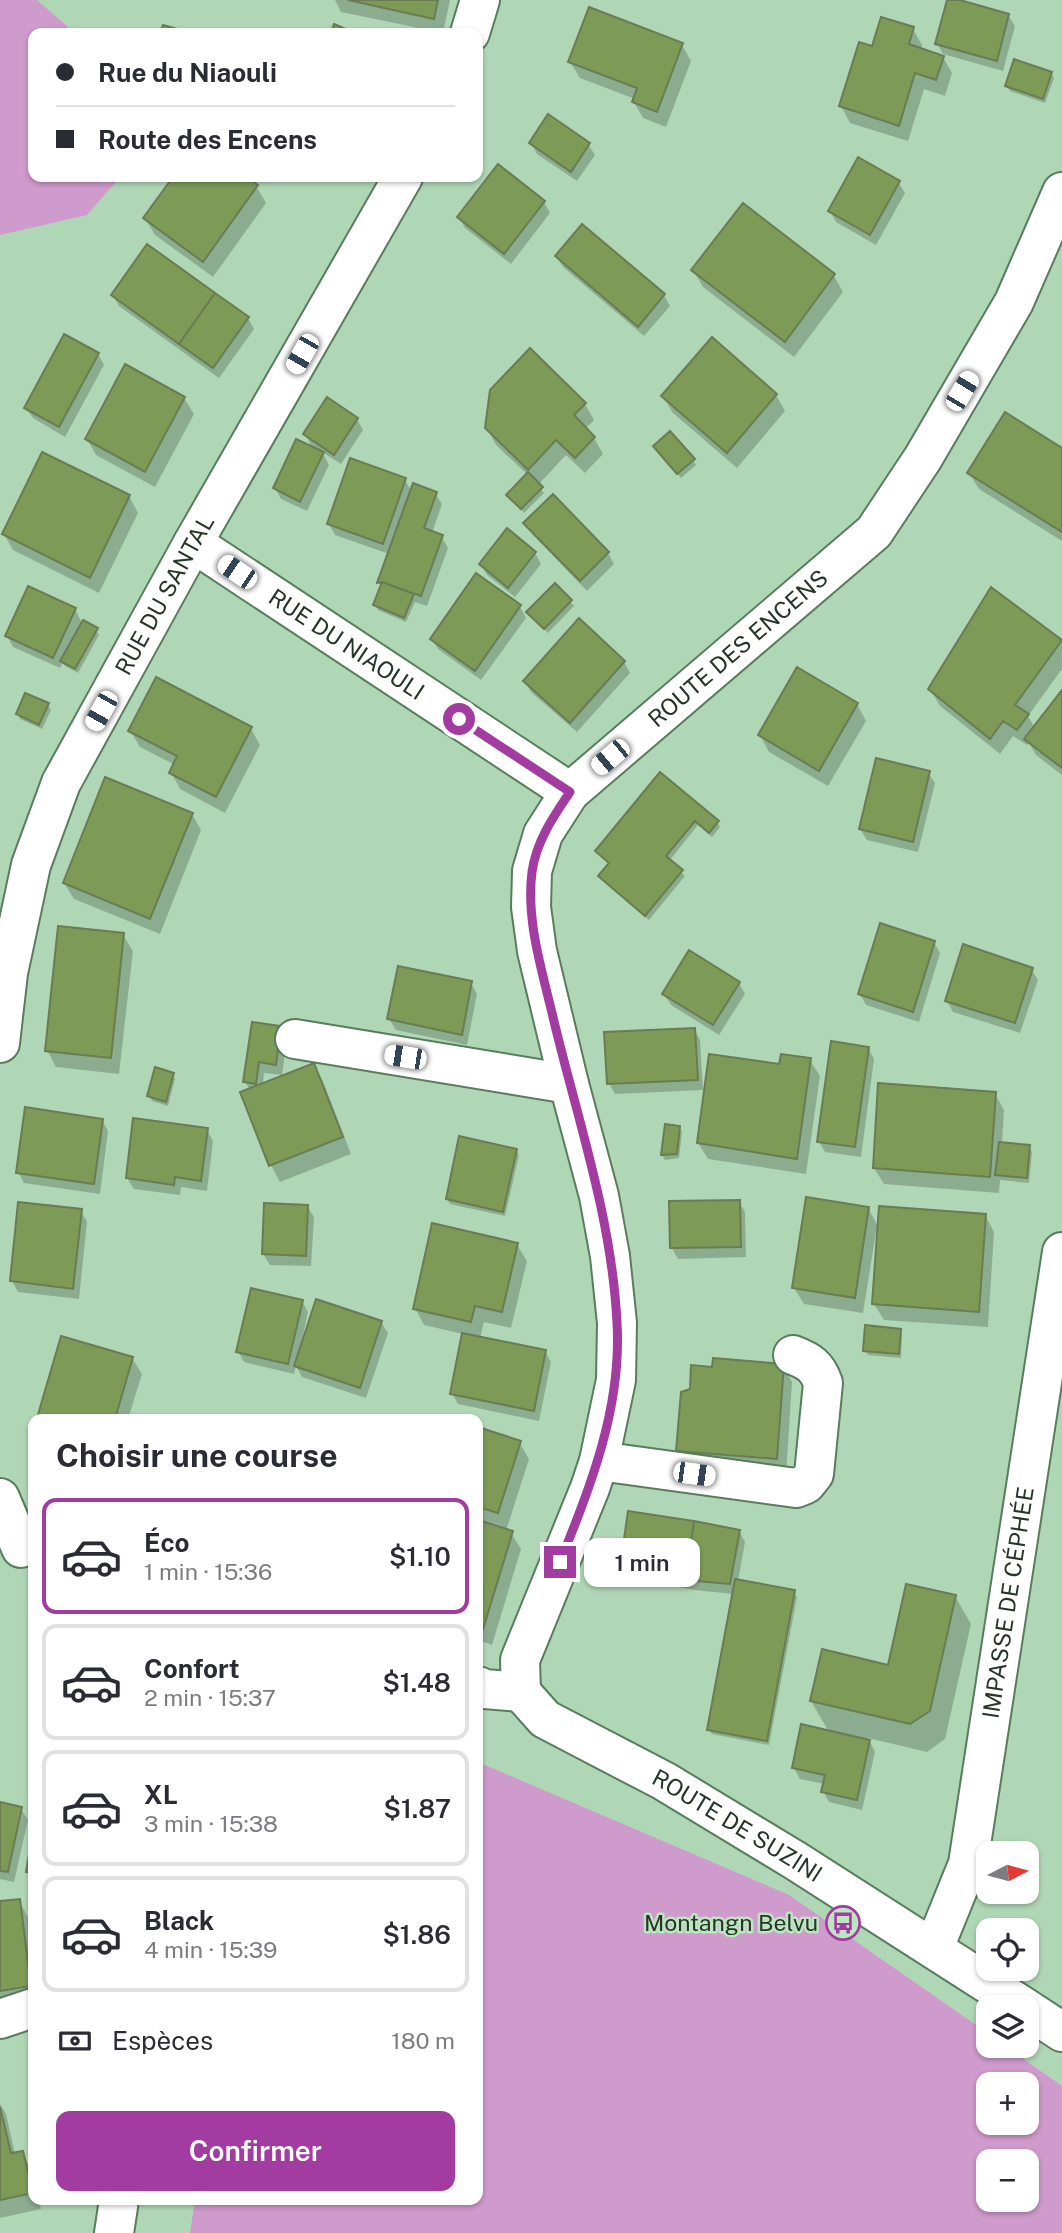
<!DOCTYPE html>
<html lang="fr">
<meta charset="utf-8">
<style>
body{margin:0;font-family:"Public Sans",sans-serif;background:#f2f2f3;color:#2b2b33;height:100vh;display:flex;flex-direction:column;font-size:26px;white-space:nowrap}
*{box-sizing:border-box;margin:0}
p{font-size:23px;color:#7c7c81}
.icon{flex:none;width:38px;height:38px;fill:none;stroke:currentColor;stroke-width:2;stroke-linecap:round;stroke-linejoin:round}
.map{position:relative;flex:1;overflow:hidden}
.drawer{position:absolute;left:28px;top:1414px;width:455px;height:791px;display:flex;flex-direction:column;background:#fff;border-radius:14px;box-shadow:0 2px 5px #0004}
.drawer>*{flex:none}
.top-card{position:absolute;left:28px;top:28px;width:455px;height:154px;border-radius:14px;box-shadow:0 2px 5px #0004;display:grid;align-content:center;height:154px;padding:0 28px;background:#fff}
.needle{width:46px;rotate:84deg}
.controls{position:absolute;left:976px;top:1841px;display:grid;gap:14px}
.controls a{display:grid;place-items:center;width:63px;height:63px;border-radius:14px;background:#fff;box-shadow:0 2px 5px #0004;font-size:35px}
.end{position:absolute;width:32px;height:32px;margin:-16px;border:9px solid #a23ca0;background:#fff;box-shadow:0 0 0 4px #fff}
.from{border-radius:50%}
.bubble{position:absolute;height:49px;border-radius:14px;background:#fff;box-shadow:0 2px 5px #0004;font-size:23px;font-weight:600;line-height:49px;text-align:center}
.car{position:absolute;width:21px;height:42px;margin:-21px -10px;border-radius:9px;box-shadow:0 0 5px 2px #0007;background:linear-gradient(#fff 24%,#345 0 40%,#fff 0 76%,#345 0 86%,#fff 0)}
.top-card b{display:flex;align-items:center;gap:24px;height:66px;font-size:26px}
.top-card b+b{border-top:2px solid #e1e1e2}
.top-card i{width:18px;height:18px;background:#2b2b33}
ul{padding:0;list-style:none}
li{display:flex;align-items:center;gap:21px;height:116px;margin:0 14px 10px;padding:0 14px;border:4px solid #e1e1e2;border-radius:14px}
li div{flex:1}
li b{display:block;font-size:26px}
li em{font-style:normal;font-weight:600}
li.current{border-color:#a23ca0}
li>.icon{width:63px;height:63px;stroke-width:1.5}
h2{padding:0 28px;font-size:32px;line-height:84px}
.pay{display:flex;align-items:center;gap:18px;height:77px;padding:0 28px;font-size:26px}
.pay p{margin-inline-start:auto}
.button{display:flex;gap:14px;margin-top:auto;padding:14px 28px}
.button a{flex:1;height:80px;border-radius:14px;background:#a23ca0;color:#fff;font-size:28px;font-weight:600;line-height:80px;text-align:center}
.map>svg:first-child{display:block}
.green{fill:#cf9acc;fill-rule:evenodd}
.shadow{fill:#0003}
.building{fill:#7d9b56;stroke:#697c53;stroke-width:2}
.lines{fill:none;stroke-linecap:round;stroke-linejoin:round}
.minor-casing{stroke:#587d5d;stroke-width:42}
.minor{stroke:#fff;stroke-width:38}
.route{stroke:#a23ca0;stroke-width:9}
.labels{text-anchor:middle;stroke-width:5;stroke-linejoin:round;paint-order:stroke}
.street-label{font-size:23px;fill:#263528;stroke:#bde5c1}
.poi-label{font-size:23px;fill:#263528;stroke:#bde5c1;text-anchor:end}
</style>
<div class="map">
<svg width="1062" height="2233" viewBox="0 0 1062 2233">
<rect width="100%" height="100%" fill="#b0d7b5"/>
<path class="green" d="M 0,0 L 37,0 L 75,33 L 33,33 L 33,177 L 120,177 L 87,215 L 0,235 Z
M 478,1762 L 789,1895 L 989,2034 L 989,2046 L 1005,2046 L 1062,2086 L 1062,2233 L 190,2233 L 195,2200 L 478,2200 ZM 989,2084 L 1027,2084 L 1027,2123 L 989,2123 ZM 989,2161 L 1027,2161 L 1027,2200 L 989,2200 Z"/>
<path class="shadow" d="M 335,0 L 450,0 L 443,33 L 341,12 Z
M 949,0 L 1008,15 L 1015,26 L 1003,71 L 943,54 L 937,43 Z
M 913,29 L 922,45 L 921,50 L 943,57 L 952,73 L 945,96 L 924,89 L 908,141 L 850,123 L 841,106 L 873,48 Z
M 682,45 L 691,61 L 666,127 L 643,118 L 634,102 L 635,99 L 580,78 L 570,62 Z
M 1051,73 L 1054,78 L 1045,103 L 1010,91 L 1007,86 Z
M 531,143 L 588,144 L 595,155 L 577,181 L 537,154 Z
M 175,177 L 243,177 L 256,186 L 266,203 L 213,277 L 155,235 L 145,218 Z
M 898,182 L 905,193 L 876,245 L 836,222 L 830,211 Z
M 544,202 L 550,213 L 511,264 L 465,228 L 459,217 Z
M 743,205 L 834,276 L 843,292 L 794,357 L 703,287 L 693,270 Z
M 557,257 L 664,295 L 670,306 L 644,336 L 563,267 Z
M 113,296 L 248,318 L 254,329 L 219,378 L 119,306 Z
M 98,354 L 104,365 L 65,437 L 33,418 L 26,408 Z
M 776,395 L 785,411 L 737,468 L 673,413 L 663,396 Z
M 184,398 L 194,414 L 155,487 L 96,455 L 87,439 Z
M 585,404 L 594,420 L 585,429 L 594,438 L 603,454 L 585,473 L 566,455 L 538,485 L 544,493 L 524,513 L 508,495 L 528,475 L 496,445 L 487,428 Z
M 357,419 L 363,430 L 341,464 L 322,452 L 329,465 L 307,511 L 281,499 L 275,488 L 313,449 L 305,434 Z
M 655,447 L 693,460 L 696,465 L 681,478 Z
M 1062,450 L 1062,541 L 979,489 L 969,473 Z
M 405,480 L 412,492 L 435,493 L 442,504 L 432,533 L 442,537 L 448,548 L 427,606 L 415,602 L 406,622 L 378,610 L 375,605 L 382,588 L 379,582 L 389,554 L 335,535 L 329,524 Z
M 129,496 L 138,513 L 99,593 L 13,550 L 4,534 Z
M 553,496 L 608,553 L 614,564 L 587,591 L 532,534 L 526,524 Z
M 507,531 L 535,553 L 541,564 L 515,597 L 487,575 L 481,564 Z
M 555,585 L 574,606 L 548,633 L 528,612 Z
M 520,607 L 526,618 L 481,680 L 438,649 L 432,639 Z
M 75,609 L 81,621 L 96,630 L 99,635 L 78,673 L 65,666 L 63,662 L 60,668 L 13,647 L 7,636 Z
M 1062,640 L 1062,669 L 1028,716 L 1035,728 L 1062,693 L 1062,775 L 1036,755 L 1029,743 L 1027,745 L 1013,736 L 1000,754 L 940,706 L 930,689 Z
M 624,662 L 630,673 L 577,732 L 531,692 L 525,681 Z
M 857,704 L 866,721 L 828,786 L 769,752 L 760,735 Z
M 48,705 L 51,710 L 42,729 L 20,719 L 18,714 Z
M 251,729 L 260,745 L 225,813 L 180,789 L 171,772 L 175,765 L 140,747 L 130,730 Z
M 928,773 L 935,783 L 918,852 L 867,840 L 860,829 Z
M 661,774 L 717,822 L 720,827 L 712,837 L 698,825 L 669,861 L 685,876 L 649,920 L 603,881 L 600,876 L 610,865 L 597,852 Z
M 192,814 L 201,830 L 160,934 L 74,899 L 64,883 Z
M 123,935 L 133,951 L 119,1074 L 56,1067 L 47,1050 Z
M 934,942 L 940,953 L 919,1022 L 866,1005 L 860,994 Z
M 1031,969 L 1038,980 L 1020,1033 L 953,1012 L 947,1001 Z
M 471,983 L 477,994 L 467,1045 L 396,1030 L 389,1019 Z
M 739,983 L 745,994 L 719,1035 L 671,1005 L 664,994 Z
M 253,1024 L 287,1039 L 282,1075 L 264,1073 L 263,1085 L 314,1065 L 323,1081 L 351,1154 L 280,1182 L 271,1165 L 243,1093 L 250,1090 L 245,1082 Z
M 694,1029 L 700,1040 L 703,1090 L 615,1094 L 609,1083 Z
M 868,1048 L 874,1059 L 861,1157 L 825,1152 L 819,1142 Z
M 810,1060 L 820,1076 L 806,1174 L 708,1159 L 698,1143 L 781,1066 Z
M 172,1074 L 175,1079 L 168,1106 L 152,1101 L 149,1096 Z
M 995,1094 L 1004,1110 L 1002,1144 L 1029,1147 L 1032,1152 L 1029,1183 L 1000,1180 L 999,1193 L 884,1184 L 874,1168 Z
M 102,1120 L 108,1131 L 100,1194 L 24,1183 L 18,1172 Z
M 666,1126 L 679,1127 L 682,1132 L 679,1158 L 665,1160 L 662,1155 Z
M 207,1130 L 213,1141 L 207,1191 L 181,1187 L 180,1195 L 134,1189 L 127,1178 Z
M 516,1150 L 519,1155 L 505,1216 L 450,1204 L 447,1199 Z
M 739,1202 L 745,1212 L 746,1257 L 678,1259 L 672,1248 Z
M 307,1206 L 314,1217 L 311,1266 L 270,1265 L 263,1254 Z
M 868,1208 L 879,1228 L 985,1215 L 994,1232 L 988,1327 L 884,1320 L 874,1304 L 879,1232 L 876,1232 L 863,1313 L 804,1304 L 794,1288 Z
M 81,1211 L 87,1222 L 79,1299 L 18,1292 L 12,1281 Z
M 517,1245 L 527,1261 L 511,1328 L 484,1322 L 480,1338 L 545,1351 L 551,1362 L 539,1421 L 458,1404 L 452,1393 L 463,1334 L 424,1325 L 415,1308 Z
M 302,1301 L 308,1312 L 303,1335 L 306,1335 L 381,1322 L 388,1333 L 366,1398 L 302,1377 L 296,1366 L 294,1374 L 244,1362 L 238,1351 Z
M 900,1330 L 902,1335 L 901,1358 L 868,1355 L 865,1350 Z
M 132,1358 L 142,1374 L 128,1419 L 40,1419 L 39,1418 Z
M 783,1366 L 792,1382 L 786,1475 L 687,1467 L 678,1451 L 691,1390 L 714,1369 Z
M 478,1429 L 519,1442 L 529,1459 L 506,1531 L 511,1533 L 521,1549 L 492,1645 L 478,1640 Z
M 739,1531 L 745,1542 L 738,1581 L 794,1592 L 797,1597 L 769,1745 L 712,1734 L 709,1730 L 734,1594 L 694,1590 L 628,1577 L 622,1566 Z
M 955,1596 L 971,1624 L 945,1739 L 927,1752 L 868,1738 L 875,1752 L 862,1810 L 829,1802 L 823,1791 L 825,1784 L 800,1779 L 794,1768 L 829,1732 L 811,1701 L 889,1667 Z
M 0,1804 L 21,1809 L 28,1820 L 14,1882 L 0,1879 Z
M 33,1841 L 33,1881 L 28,1871 Z
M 19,1901 L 28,1917 L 33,1955 L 33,2003 L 0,2008 L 0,1903 Z
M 0,2104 L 6,2114 L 15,2154 L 22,2153 L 31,2169 L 33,2200 L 39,2200 L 41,2209 L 0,2218 Z"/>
<path class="building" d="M 348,0 L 438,0 L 434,19 Z
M 947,0 L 960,0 L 1009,14 L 997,61 L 935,44 Z
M 589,7 L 683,43 L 657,112 L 632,102 L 637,88 L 568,62 Z
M 881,17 L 914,27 L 909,44 L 944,56 L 936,80 L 915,73 L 899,126 L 839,106 L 859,42 L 872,46 Z
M 334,24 L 355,33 L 331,33 Z
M 163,25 L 181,30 L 180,33 L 160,33 Z
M 1014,59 L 1052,72 L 1043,99 L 1005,86 Z
M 548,114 L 590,143 L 571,172 L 529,143 Z
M 858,157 L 900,181 L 870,235 L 828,211 Z
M 498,164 L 545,201 L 504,254 L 457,217 Z
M 173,177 L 246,177 L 258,185 L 203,262 L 143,218 Z
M 743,203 L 835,274 L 785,342 L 691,270 Z
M 582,224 L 665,294 L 638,327 L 555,256 Z
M 147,244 L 215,293 L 179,344 L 111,295 Z
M 215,293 L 249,317 L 213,368 L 179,344 Z
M 64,334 L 99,353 L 59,427 L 24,408 Z
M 712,337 L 777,394 L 727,453 L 661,396 Z
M 530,348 L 586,403 L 574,415 L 595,437 L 575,458 L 556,440 L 528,470 L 485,428 L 490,390 Z
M 125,364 L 185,397 L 145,472 L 85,439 Z
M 327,397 L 358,418 L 334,455 L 303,434 Z
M 1005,412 L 1062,448 L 1062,532 L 967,473 Z
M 670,431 L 695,459 L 677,474 L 653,446 Z
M 296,439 L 324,452 L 300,502 L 273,488 Z
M 42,452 L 130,495 L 90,578 L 2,534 Z
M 350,458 L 406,478 L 383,544 L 327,524 Z
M 528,472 L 543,487 L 521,509 L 506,495 Z
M 413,483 L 437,492 L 424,528 L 443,535 L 421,596 L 382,582 L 377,583 Z
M 553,494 L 609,552 L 580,581 L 523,523 Z
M 507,528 L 536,552 L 508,588 L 479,564 Z
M 476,573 L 521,605 L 475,671 L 430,639 Z
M 382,582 L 414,594 L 404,618 L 373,605 Z
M 555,583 L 572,600 L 544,629 L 526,612 Z
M 28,586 L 76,608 L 53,658 L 5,636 Z
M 991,587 L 1062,640 L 1015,705 L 1029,714 L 1017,730 L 1003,721 L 990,739 L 928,689 Z
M 579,618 L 625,661 L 570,723 L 523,681 Z
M 83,620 L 98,628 L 75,669 L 60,661 Z
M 797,667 L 858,703 L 819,771 L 758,735 Z
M 156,677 L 252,727 L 216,797 L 169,773 L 177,756 L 128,731 Z
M 1062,690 L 1062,768 L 1024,739 Z
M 25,693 L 49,703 L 39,725 L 16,714 Z
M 876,758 L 930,771 L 913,842 L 859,829 Z
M 660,772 L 719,821 L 709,833 L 695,821 L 666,856 L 683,870 L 645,916 L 598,876 L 609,863 L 595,851 Z
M 105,777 L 193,813 L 150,919 L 63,883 Z
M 880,923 L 935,941 L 913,1012 L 858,994 Z
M 58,926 L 124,933 L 111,1058 L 45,1051 Z
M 963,944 L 1033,968 L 1015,1023 L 945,1001 Z
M 689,950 L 740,982 L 713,1025 L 662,994 Z
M 398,966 L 472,981 L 462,1035 L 387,1019 Z
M 252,1022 L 281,1026 L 276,1065 L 259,1062 L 256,1084 L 243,1082 Z
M 695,1028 L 698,1080 L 607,1084 L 604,1032 Z
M 831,1041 L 869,1047 L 855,1147 L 817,1142 Z
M 709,1054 L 779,1064 L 781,1054 L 811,1058 L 797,1159 L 697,1143 Z
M 314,1063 L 343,1137 L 269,1166 L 240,1092 Z
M 155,1067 L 174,1073 L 166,1102 L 147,1096 Z
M 878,1083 L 996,1092 L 990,1177 L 873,1168 Z
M 25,1107 L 103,1119 L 94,1184 L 16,1173 Z
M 133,1118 L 208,1128 L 201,1181 L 175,1177 L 174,1185 L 126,1178 Z
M 665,1124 L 680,1126 L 677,1154 L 661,1155 Z
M 459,1136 L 517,1149 L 503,1212 L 446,1199 Z
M 999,1142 L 1030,1145 L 1027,1178 L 995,1175 Z
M 806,1197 L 869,1207 L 855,1298 L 792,1288 Z
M 740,1200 L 741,1247 L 670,1248 L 669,1201 Z
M 18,1202 L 82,1209 L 73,1289 L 10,1281 Z
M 264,1203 L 308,1205 L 306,1256 L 262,1254 Z
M 879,1206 L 986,1214 L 979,1312 L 872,1304 Z
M 432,1223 L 518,1243 L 502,1312 L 475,1306 L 471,1322 L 413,1309 Z
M 251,1288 L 303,1300 L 288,1364 L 236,1352 Z
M 316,1299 L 382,1321 L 360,1388 L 294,1366 Z
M 865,1325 L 901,1329 L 899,1354 L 863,1351 Z
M 462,1333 L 546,1350 L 534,1411 L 450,1394 Z
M 61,1336 L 133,1357 L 115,1419 L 37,1418 Z
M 713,1358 L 784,1364 L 777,1459 L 676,1451 L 681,1392 L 690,1389 L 691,1365 L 712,1367 Z
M 478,1427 L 521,1441 L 498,1513 L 478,1507 Z
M 628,1511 L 694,1521 L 686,1580 L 620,1567 Z
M 478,1520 L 513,1531 L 483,1629 L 478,1628 Z
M 694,1521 L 740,1530 L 730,1584 L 686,1580 Z
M 735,1579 L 795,1590 L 767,1741 L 707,1730 Z
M 906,1584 L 956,1595 L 930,1711 L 910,1724 L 810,1701 L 822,1649 L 888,1665 Z
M 801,1724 L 870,1740 L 857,1800 L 821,1792 L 825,1775 L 792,1768 Z
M 0,1802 L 22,1807 L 8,1872 L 0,1871 Z
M 33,1831 L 33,1873 L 26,1872 Z
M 20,1899 L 31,1986 L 0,1991 L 0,1901 Z
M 0,2107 L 11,2153 L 23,2151 L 33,2193 L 0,2200 Z"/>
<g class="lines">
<g class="minor-casing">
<g id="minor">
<path d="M 470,33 L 480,0"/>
<path id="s1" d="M 193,543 L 570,792"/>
<path d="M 295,1039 L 569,1084"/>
<path id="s2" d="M 0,1043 L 8,973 L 31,865 L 61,783 L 193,543 L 403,177"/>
<path d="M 599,1461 L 796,1488 L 806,1484 L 814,1474 L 823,1383 C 817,1366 809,1361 793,1355"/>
<path d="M 0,1498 L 21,1548"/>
<path d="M 478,1686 L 485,1689 L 521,1692"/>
<path id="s3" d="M 521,1692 L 520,1660 L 590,1488 L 599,1461 L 616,1380 L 617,1323 L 610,1256 L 599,1196 L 569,1084 L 537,951 L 531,907 L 532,871 L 543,834 L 570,792 L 874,532 L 923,458 L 1014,302 L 1062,192"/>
<path id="s4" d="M 521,1692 L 545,1719 L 664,1781 L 796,1861 L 1024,2007"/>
<path id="s5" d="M 934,1948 L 968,1864 L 1062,1252"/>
<path d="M 1027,2009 L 1062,2032"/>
<path d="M 0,2019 L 33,2008"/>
<path d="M 114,2233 L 119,2200"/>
</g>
</g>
<use href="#minor" class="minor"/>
</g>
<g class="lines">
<path class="route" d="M 459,719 L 570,792 C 553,817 536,842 532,872 C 526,919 541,967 552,1013 C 576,1115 612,1217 617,1323 C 622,1407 591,1485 560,1562"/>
</g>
<defs>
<g id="bus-ring" transform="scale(1.75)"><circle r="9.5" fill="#bde5c1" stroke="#a23ca0" stroke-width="1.5"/><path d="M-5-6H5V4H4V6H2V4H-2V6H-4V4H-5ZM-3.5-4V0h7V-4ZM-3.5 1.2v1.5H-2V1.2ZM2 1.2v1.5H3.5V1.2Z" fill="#a23ca0"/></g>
</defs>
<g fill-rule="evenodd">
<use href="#bus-ring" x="843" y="1923"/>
</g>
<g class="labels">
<g class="street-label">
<text dy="8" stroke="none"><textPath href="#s2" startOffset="483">RUE DU SANTAL</textPath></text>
<text dy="8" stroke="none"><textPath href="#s1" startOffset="184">RUE DU NIAOULI</textPath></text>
<text dy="8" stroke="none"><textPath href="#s3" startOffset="1157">ROUTE DES ENCENS</textPath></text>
<text dy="8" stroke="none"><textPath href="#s5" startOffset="355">IMPASSE DE CÉPHÉE</textPath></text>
<text dy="8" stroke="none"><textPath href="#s4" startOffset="256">ROUTE DE SUZINI</textPath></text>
</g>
<g class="poi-label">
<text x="818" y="1931">Montangn Belvu</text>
</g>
</g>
</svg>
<div class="controls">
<a><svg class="needle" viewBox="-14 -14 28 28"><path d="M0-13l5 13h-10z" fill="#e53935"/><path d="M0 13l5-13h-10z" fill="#7c7c81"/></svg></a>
<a><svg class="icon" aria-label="locate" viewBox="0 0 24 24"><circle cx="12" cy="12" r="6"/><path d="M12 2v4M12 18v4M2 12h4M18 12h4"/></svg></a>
<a><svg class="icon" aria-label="layers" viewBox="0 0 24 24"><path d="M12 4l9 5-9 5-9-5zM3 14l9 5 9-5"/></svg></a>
<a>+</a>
<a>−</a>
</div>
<i class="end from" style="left:459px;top:719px"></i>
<i class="end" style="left:560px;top:1562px"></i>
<div class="bubble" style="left:584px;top:1538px;width:116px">1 min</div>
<i class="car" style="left:302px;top:354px;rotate:210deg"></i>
<i class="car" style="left:962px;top:391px;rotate:31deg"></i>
<i class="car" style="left:237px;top:572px;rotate:304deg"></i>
<i class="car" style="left:101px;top:711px;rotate:209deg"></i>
<i class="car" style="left:610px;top:757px;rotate:230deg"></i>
<i class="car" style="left:405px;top:1057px;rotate:279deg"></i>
<i class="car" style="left:694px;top:1474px;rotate:98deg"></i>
<div class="top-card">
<b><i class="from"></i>Rue du Niaouli</b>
<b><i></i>Route des Encens</b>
</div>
<section class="drawer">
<h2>Choisir une course</h2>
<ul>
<li class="current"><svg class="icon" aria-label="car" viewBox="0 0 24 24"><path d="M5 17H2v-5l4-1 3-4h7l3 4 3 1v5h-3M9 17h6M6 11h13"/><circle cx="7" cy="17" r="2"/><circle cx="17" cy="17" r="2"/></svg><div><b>Éco</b><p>1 min · 15:36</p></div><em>$1.10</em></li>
<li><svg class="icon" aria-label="car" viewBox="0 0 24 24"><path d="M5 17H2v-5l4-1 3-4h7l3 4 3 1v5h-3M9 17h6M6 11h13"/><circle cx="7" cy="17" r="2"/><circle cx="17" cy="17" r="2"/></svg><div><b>Confort</b><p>2 min · 15:37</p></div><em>$1.48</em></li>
<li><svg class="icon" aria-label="car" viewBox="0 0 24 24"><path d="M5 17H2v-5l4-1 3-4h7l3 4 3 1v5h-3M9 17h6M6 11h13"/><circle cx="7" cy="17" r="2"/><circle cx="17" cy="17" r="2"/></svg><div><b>XL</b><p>3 min · 15:38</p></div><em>$1.87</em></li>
<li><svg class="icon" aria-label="car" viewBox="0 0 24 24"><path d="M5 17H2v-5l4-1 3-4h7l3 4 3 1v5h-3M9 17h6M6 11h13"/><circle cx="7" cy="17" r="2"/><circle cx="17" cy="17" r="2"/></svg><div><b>Black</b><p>4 min · 15:39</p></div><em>$1.86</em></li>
</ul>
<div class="pay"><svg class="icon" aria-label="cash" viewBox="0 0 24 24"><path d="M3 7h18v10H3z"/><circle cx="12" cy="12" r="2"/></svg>Espèces<p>180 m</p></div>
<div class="button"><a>Confirmer</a></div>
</section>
</div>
